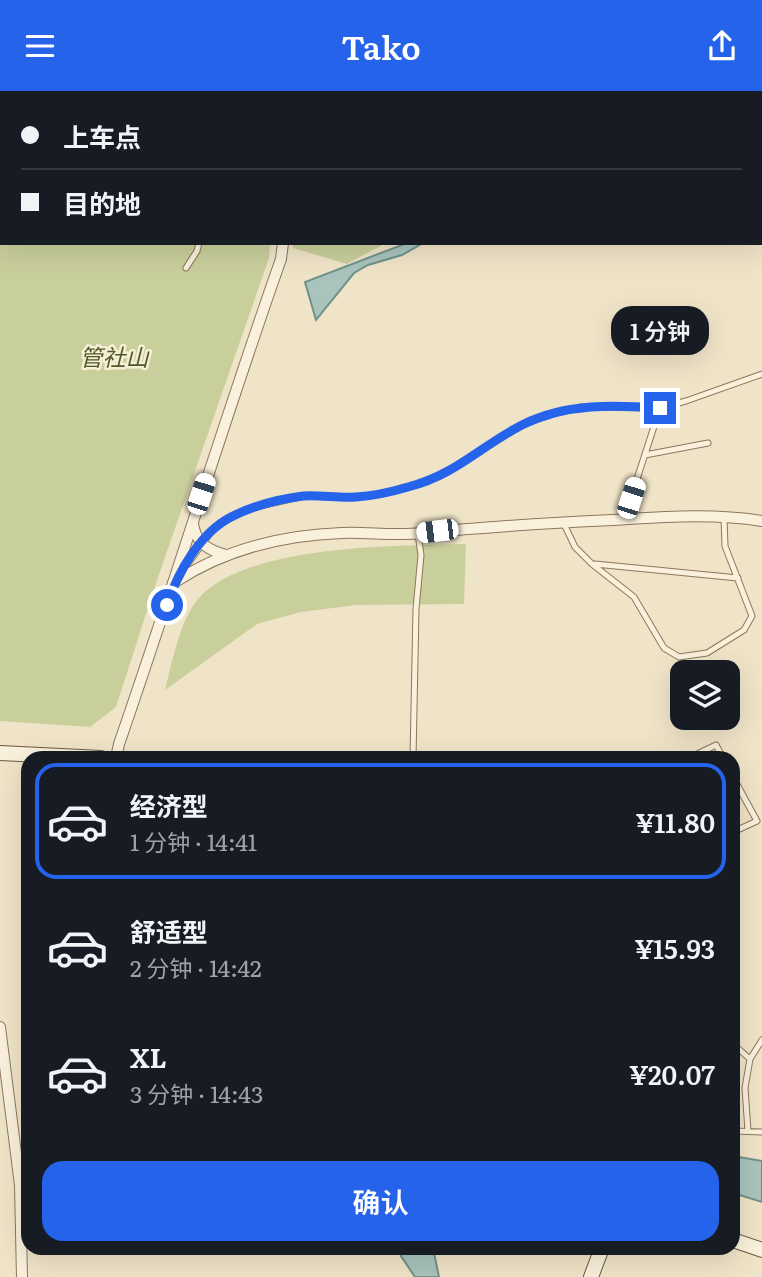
<!DOCTYPE html>
<html lang="zh">
<meta charset="utf-8">
<style>
body{margin:0;font-family:Literata,"Noto Sans SC",serif;background:#242831;color:#f1f3f6;height:100vh;display:flex;flex-direction:column;font-size:26px;white-space:nowrap}
*{box-sizing:border-box;margin:0}
p{font-size:23px;color:#9ea1a6}
.icon{flex:none;width:38px;height:38px;fill:none;stroke:currentColor;stroke-width:2;stroke-linecap:round;stroke-linejoin:round}
.map{position:relative;flex:1;overflow:hidden}
.drawer{position:absolute;left:21px;top:660px;width:719px;height:504px;display:flex;flex-direction:column;background:#171b24;border-radius:21px;box-shadow:0 7px 28px #0002}
.drawer>*{flex:none}
.banner{position:absolute;left:0px;top:0px;width:763px;height:154px;box-shadow:0 7px 28px #0002;display:grid;align-content:center;height:154px;padding:0 21px;background:#171b24}
.controls{position:absolute;left:670px;top:569px;display:grid;gap:14px}
.controls a{display:grid;place-items:center;width:70px;height:70px;border-radius:14px;background:#171b24;box-shadow:0 7px 28px #0002;font-size:35px}
.end{position:absolute;width:32px;height:32px;margin:-16px;border:9px solid #2563eb;background:#fff;box-shadow:0 0 0 4px #fff}
.from{border-radius:50%}
.bubble{position:absolute;height:49px;border-radius:21px;background:#171b24;box-shadow:0 7px 28px #0002;font-size:23px;font-weight:600;line-height:49px;text-align:center}
.car{position:absolute;width:21px;height:42px;margin:-21px -10px;border-radius:9px;box-shadow:0 0 5px 2px #0007;background:linear-gradient(#fff 24%,#345 0 40%,#fff 0 76%,#345 0 86%,#fff 0)}
.banner b{display:flex;align-items:center;gap:24px;height:66px;font-size:26px}
.banner b+b{border-top:2px solid #363941}
.banner i{width:18px;height:18px;background:#f1f3f6}
ul{padding:12px 0 0;list-style:none}
li{display:flex;align-items:center;gap:21px;height:116px;margin:0 14px 10px;padding:0 7px;border:4px solid transparent;border-radius:21px}
li div{flex:1}
li b{display:block;font-size:26px}
li em{font-style:normal;font-weight:600}
li.current{border-color:#2563eb}
li>.icon{width:63px;height:63px;stroke-width:1.5}
.primary-button{display:flex;gap:14px;margin-top:auto;padding:14px 21px}
.primary-button a{flex:1;height:80px;border-radius:21px;background:#2563eb;color:#fff;font-size:28px;font-weight:600;line-height:80px;text-align:center}
header{display:flex;justify-content:space-between;align-items:center;height:91px;padding:0 21px;background:#2563eb;color:#fff;font-size:32px;font-weight:600}
.map>svg:first-child{display:block}
.green{fill:#c9cf9b}
.water{fill:#a9c4bc;stroke:#6f938a;stroke-width:2}
.lines{fill:none;stroke-linecap:round;stroke-linejoin:round}
.lane-casing{stroke:#8d765c;stroke-width:7}
.street-casing{stroke:#8d765c;stroke-width:12}
.secondary-casing{stroke:#6f573f;stroke-width:16}
.lane{stroke:#faf1dc;stroke-width:5}
.street{stroke:#faf1dc;stroke-width:10}
.secondary{stroke:#faf1dc;stroke-width:14}
.route{stroke:#2563eb;stroke-width:9}
.labels{text-anchor:middle;stroke-width:5;stroke-linejoin:round;paint-order:stroke}
.park-label{font-size:23px;font-style:italic;fill:#4d5a26;stroke:#f7eed8}
</style>
<header><svg class="icon" aria-label="menu" viewBox="0 0 24 24"><path d="M4 6h16M4 12h16M4 18h16"/></svg>Tako<svg class="icon" aria-label="share" viewBox="0 0 24 24"><path d="M12 15V3M7 8l5-5 5 5M5 13v7h14v-7"/></svg></header>
<div class="map">
<svg width="762" height="1186" viewBox="0 0 762 1186">
<rect width="100%" height="100%" fill="#f0e4c8"/>
<path class="green" d="M 0,0 L 225,2 L 2,2 L 2,152 L 270,152 L 269,167 L 155,495 L 116,616 L 90,636 L 0,630 Z
M 245,0 L 696,0 L 692,2 Z
M 293,152 L 386,152 L 347,173 L 293,157 Z
M 466,453 L 464,513 L 356,514 L 301,521 L 257,533 L 165,599 C 172,572 180,529 198,508 C 246,453 396,455 466,453 Z"/>
<path class="water" d="M 407,152 L 423,152 L 402,164 L 368,174 L 354,182 L 316,229 L 305,191 Z
M 733,1065 L 762,1070 L 762,1111 L 733,1102 Z
M 399,1157 L 433,1157 L 439,1186 L 415,1186 L 401,1165 Z"/>
<g class="lines">
<g class="lane-casing">
<path id="lane" d="M 154,0 L 155,2
M 216,0 L 217,2
M 276,0 L 277,2
M 638,2 L 642,0
M 186,177 L 197,160 L 199,152
M 645,364 L 708,352
M 624,428 L 660,317
M 564,433 L 575,456 L 592,473 L 634,506 L 664,557 L 679,566 L 707,562 L 744,539 L 752,525 L 725,455 L 724,426
M 595,473 L 738,487
M 181,482 L 214,437 L 232,426 L 252,417 L 304,405 L 355,406 L 380,403 L 412,395 L 442,384 L 524,333 L 556,322 L 581,316 L 660,317 L 686,310 L 762,283
M 413,667 L 416,518 L 421,464 L 418,443
M 689,667 L 716,654 L 723,667
M 733,686 L 757,730 L 733,741
M 733,953 L 750,968
M 733,1040 L 762,1041
M 748,1040 L 745,997 L 750,968 L 762,949"/>
</g>
<g class="street-casing">
<path id="street" d="M 237,0 L 238,2
M 193,433 C 196,452 208,459 226,464
M 175,491 C 224,459 283,444 342,442 C 368,441 395,445 422,442 C 485,436 549,432 613,429 C 663,426 712,422 762,430
M 116,667 L 119,653 C 175,492 224,329 281,168 L 283,152
M 0,936 L 20,1094 L 22,1186"/>
</g>
<g class="secondary-casing">
<path id="secondary" d="M 0,662 L 101,667
M 733,1149 L 762,1159
M 591,1186 L 602,1157"/>
</g>
<use href="#lane" class="lane"/>
<use href="#street" class="street"/>
<use href="#secondary" class="secondary"/>
</g>
<g class="lines">
<path class="route" d="M 167,514 C 178,481 200,442 231,426 C 253,415 279,408 303,405 C 320,404 338,407 356,406 C 374,405 391,401 408,396 C 456,384 483,353 524,333 C 567,312 614,314 660,317"/>
</g>
<g class="labels">
<g class="park-label">
<text x="114" y="275">管社山</text>
</g>
</g>
</svg>
<div class="controls">
<a><svg class="icon" aria-label="layers" viewBox="0 0 24 24"><path d="M12 4l9 5-9 5-9-5zM3 14l9 5 9-5"/></svg></a>
</div>
<i class="end from" style="left:167px;top:514px"></i>
<i class="end" style="left:660px;top:317px"></i>
<div class="bubble" style="left:611px;top:215px;width:98px">1 分钟</div>
<i class="car" style="left:201px;top:403px;rotate:18deg"></i>
<i class="car" style="left:631px;top:407px;rotate:18deg"></i>
<i class="car" style="left:437px;top:440px;rotate:263deg"></i>
<div class="banner">
<b><i class="from"></i>上车点</b>
<b><i></i>目的地</b>
</div>
<section class="drawer">
<ul>
<li class="current"><svg class="icon" aria-label="car" viewBox="0 0 24 24"><path d="M5 17H2v-5l4-1 3-4h7l3 4 3 1v5h-3M9 17h6M6 11h13"/><circle cx="7" cy="17" r="2"/><circle cx="17" cy="17" r="2"/></svg><div><b>经济型</b><p>1 分钟 · 14:41</p></div><em>¥11.80</em></li>
<li><svg class="icon" aria-label="car" viewBox="0 0 24 24"><path d="M5 17H2v-5l4-1 3-4h7l3 4 3 1v5h-3M9 17h6M6 11h13"/><circle cx="7" cy="17" r="2"/><circle cx="17" cy="17" r="2"/></svg><div><b>舒适型</b><p>2 分钟 · 14:42</p></div><em>¥15.93</em></li>
<li><svg class="icon" aria-label="car" viewBox="0 0 24 24"><path d="M5 17H2v-5l4-1 3-4h7l3 4 3 1v5h-3M9 17h6M6 11h13"/><circle cx="7" cy="17" r="2"/><circle cx="17" cy="17" r="2"/></svg><div><b>XL</b><p>3 分钟 · 14:43</p></div><em>¥20.07</em></li>
</ul>
<div class="primary-button"><a>确认</a></div>
</section>
</div>
